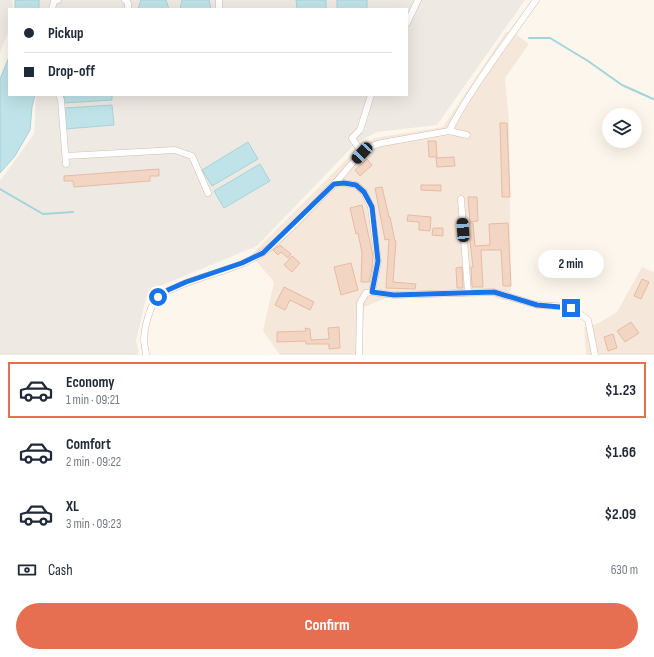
<!DOCTYPE html>
<meta charset="utf-8">
<style>
body{margin:0;font-family:"Sofia Sans Condensed",sans-serif;background:#f2f2f3;color:#1f2937;height:100vh;display:flex;flex-direction:column;font-size:15px;white-space:nowrap}
*{box-sizing:border-box;margin:0}
p{font-size:13px;color:#747a83}
.icon{flex:none;width:22px;height:22px;fill:none;stroke:currentColor;stroke-width:2;stroke-linecap:round;stroke-linejoin:round}
.map{position:relative;height:355px;overflow:hidden}
.drawer{display:flex;flex-direction:column;background:#fff;flex:1}
.drawer>*{flex:none}
.banner{position:absolute;left:8px;top:8px;width:400px;height:88px;border-radius:0px;box-shadow:0 4px 16px #0002;display:grid;align-content:center;height:88px;padding:0 16px;background:#fff}
.controls{position:absolute;left:602px;top:108px;display:grid;gap:8px}
.controls a{display:grid;place-items:center;width:40px;height:40px;border-radius:50%;background:#fff;box-shadow:0 4px 16px #0002;font-size:20px}
.end{position:absolute;width:18px;height:18px;margin:-9px;border:5px solid #1a73e8;background:#fff;box-shadow:0 0 0 2px #fff}
.from{border-radius:50%}
.bubble{position:absolute;height:28px;border-radius:14px;background:#fff;box-shadow:0 4px 16px #0002;font-size:13px;font-weight:700;line-height:28px;text-align:center}
.car{position:absolute;width:12px;height:24px;margin:-12px -6px;border-radius:5px;box-shadow:0 0 3px 1px #0007;background:linear-gradient(#222 24%,#8ab4d8 0 40%,#222 0 76%,#8ab4d8 0 86%,#222 0)}
.banner b{display:flex;align-items:center;gap:14px;height:38px;font-size:15px}
.banner b+b{border-top:1px solid #e0e1e3}
.banner i{width:10px;height:10px;background:#1f2937}
ul{padding:7px 0 0;list-style:none}
li{display:flex;align-items:center;gap:12px;height:56px;margin:0 8px 6px;padding:0 8px;border:2px solid transparent;border-radius:0px}
li div{flex:1}
li b{display:block;font-size:15px}
li em{font-style:normal;font-weight:700}
li.current{border-color:#e76f51}
li>.icon{width:36px;height:36px;stroke-width:1.5}
.pay{display:flex;align-items:center;gap:10px;height:44px;padding:0 16px;font-size:15px}
.pay p{margin-inline-start:auto}
.action{display:flex;gap:8px;margin-top:auto;padding:8px 16px}
.action a{flex:1;height:46px;border-radius:24px;background:#e76f51;color:#fff;font-size:16px;font-weight:700;line-height:46px;text-align:center}
.map>svg:first-child{display:block}
.residential{fill:#f5e8da}
.industrial{fill:#efe9e4}
.water{fill:#bfe3e8;stroke:#a5d3da}
.lines{fill:none;stroke-linecap:round;stroke-linejoin:round}
.stream{stroke:#a5d3da;stroke-width:2}
.building{fill:#f3d5c3;stroke:#e6bba3}
.minor-casing{stroke:#d1beb0;stroke-width:7}
.minor{stroke:#fff;stroke-width:6}
.route{stroke:#1a73e8;stroke-width:5}
</style>
<div class="map">
<svg width="654" height="355" viewBox="0 0 654 355">
<rect width="100%" height="100%" fill="#fdf6ec"/>
<path class="residential" d="M 506,32 L 514,33 L 529,44 L 505,78 L 509,122 L 511,289 L 507,301 L 492,296 L 386,298 L 364,307 L 362,355 L 280,355 L 263,331 L 274,282 L 251,255 L 354,152 L 375,138 L 443,127 Z
M 642,267 L 654,272 L 654,355 L 586,355 L 584,327 L 597,324 L 617,312 Z"/>
<path class="industrial" d="M 0,0 L 12,0 L 13,9 L 9,9 L 9,30 L 0,53 Z
M 38,0 L 525,0 L 437,125 L 377,132 L 356,143 L 257,246 L 155,288 L 146,298 L 136,341 L 139,355 L 0,355 L 0,181 L 34,134 L 36,95 L 407,95 L 407,9 L 38,9 Z"/>
<path class="water" d="M 15,0 L 39,0 L 39,9 L 15,9 Z
M 141,0 L 166,0 L 169,9 L 138,9 Z
M 182,0 L 209,0 L 211,9 L 180,9 Z
M 296,0 L 326,0 L 326,9 L 297,9 Z
M 337,0 L 367,0 L 367,9 L 337,9 Z
M 9,57 L 9,95 L 35,95 L 32,107 L 30,130 L 15,156 L 0,173 L 0,79 Z
M 64,95 L 112,95 L 112,100 L 64,103 Z
M 112,105 L 114,125 L 65,129 L 64,108 Z
M 248,142 L 258,159 L 212,186 L 202,170 Z
M 260,164 L 270,181 L 224,208 L 214,191 Z"/>
<g class="lines">
<path class="stream" d="M 529,38 L 550,38 L 588,61 L 622,85 L 651,98 L 654,99
M 0,189 L 43,214 L 73,212"/>
</g>
<path class="building" d="M 500,123 L 507,123 L 510,197 L 502,197 Z
M 428,141 L 436,141 L 437,157 L 429,157 Z
M 454,157 L 455,166 L 437,167 L 436,158 Z
M 367,159 L 372,165 L 360,176 L 355,170 Z
M 159,169 L 159,176 L 150,176 L 150,181 L 74,187 L 73,181 L 64,181 L 64,176 Z
M 421,185 L 441,185 L 441,191 L 421,190 Z
M 382,187 L 389,217 L 390,217 L 395,241 L 396,241 L 393,282 L 416,284 L 415,289 L 386,288 L 389,239 L 385,240 L 375,188 Z
M 468,197 L 477,197 L 478,221 L 470,222 Z
M 362,205 L 373,256 L 372,268 L 369,282 L 361,282 L 362,253 L 358,233 L 356,234 L 350,208 Z
M 408,215 L 431,217 L 430,231 L 419,230 L 419,222 L 407,221 Z
M 468,223 L 473,223 L 475,246 L 490,245 L 489,224 L 508,223 L 511,286 L 503,286 L 501,250 L 481,250 L 483,287 L 472,287 L 471,267 L 473,267 Z
M 433,228 L 443,228 L 443,236 L 432,235 Z
M 280,245 L 291,254 L 288,258 L 281,252 L 278,255 L 273,250 Z
M 292,256 L 300,263 L 292,272 L 284,265 Z
M 351,263 L 358,290 L 341,295 L 334,267 Z
M 462,267 L 463,288 L 457,288 L 456,268 Z
M 642,279 L 649,282 L 641,299 L 634,296 Z
M 284,287 L 314,302 L 310,310 L 290,300 L 285,310 L 275,305 Z
M 631,322 L 639,333 L 625,342 L 617,331 Z
M 339,327 L 340,348 L 329,349 L 329,344 L 306,344 L 306,341 L 277,342 L 277,332 L 306,331 L 305,328 L 310,329 L 311,340 L 329,339 L 328,328 Z
M 613,334 L 617,348 L 608,351 L 604,337 Z"/>
<g class="lines">
<g class="minor-casing">
<path id="minor" d="M 125,0 L 128,3 L 128,9
M 219,0 L 219,9
M 52,9 L 54,1 L 58,0
M 407,23 L 418,0
M 59,95 L 61,100 L 66,164
M 449,131 L 467,135
M 362,153 L 352,138 L 360,130 L 371,95
M 66,156 L 175,150 L 192,156 L 208,193
M 334,184 L 344,183 L 356,185 L 364,192 L 371,207 L 378,261 L 372,292
M 461,199 L 468,292
M 146,355 C 146,350 144,345 144,340 C 144,329 150,304 158,297 C 164,292 172,289 179,286 C 206,274 247,267 269,248 C 291,230 313,205 334,184 C 348,170 361,147 382,143 L 449,131 C 473,85 506,43 536,0
M 359,355 L 360,303 L 366,293 L 372,292 L 394,295 L 494,292 L 537,305 L 571,307 L 588,320 L 595,355"/>
</g>
<use href="#minor" class="minor"/>
</g>
<g class="lines">
<path class="route" d="M 158,297 L 168,290 L 186,282 L 242,263 L 263,253 L 334,184 L 344,183 L 356,185 L 364,192 L 372,207 L 378,261 L 372,292 L 394,295 L 494,292 L 537,305 L 571,308"/>
</g>
</svg>
<div class="controls">
<a><svg class="icon" aria-label="layers" viewBox="0 0 24 24"><path d="M12 4l9 5-9 5-9-5zM3 14l9 5 9-5"/></svg></a>
</div>
<i class="end from" style="left:158px;top:297px"></i>
<i class="end" style="left:571px;top:308px"></i>
<div class="bubble" style="left:538px;top:250px;width:66px">2 min</div>
<i class="car" style="left:362px;top:153px;rotate:223deg"></i>
<i class="car" style="left:463px;top:230px;rotate:356deg"></i>
<div class="banner">
<b><i class="from"></i>Pickup</b>
<b><i></i>Drop-off</b>
</div>
</div>
<section class="drawer">
<ul>
<li class="current"><svg class="icon" aria-label="car" viewBox="0 0 24 24"><path d="M5 17H2v-5l4-1 3-4h7l3 4 3 1v5h-3M9 17h6M6 11h13"/><circle cx="7" cy="17" r="2"/><circle cx="17" cy="17" r="2"/></svg><div><b>Economy</b><p>1 min · 09:21</p></div><em>$1.23</em></li>
<li><svg class="icon" aria-label="car" viewBox="0 0 24 24"><path d="M5 17H2v-5l4-1 3-4h7l3 4 3 1v5h-3M9 17h6M6 11h13"/><circle cx="7" cy="17" r="2"/><circle cx="17" cy="17" r="2"/></svg><div><b>Comfort</b><p>2 min · 09:22</p></div><em>$1.66</em></li>
<li><svg class="icon" aria-label="car" viewBox="0 0 24 24"><path d="M5 17H2v-5l4-1 3-4h7l3 4 3 1v5h-3M9 17h6M6 11h13"/><circle cx="7" cy="17" r="2"/><circle cx="17" cy="17" r="2"/></svg><div><b>XL</b><p>3 min · 09:23</p></div><em>$2.09</em></li>
</ul>
<div class="pay"><svg class="icon" aria-label="cash" viewBox="0 0 24 24"><path d="M3 7h18v10H3z"/><circle cx="12" cy="12" r="2"/></svg>Cash<p>630 m</p></div>
<div class="action"><a>Confirm</a></div>
</section>
